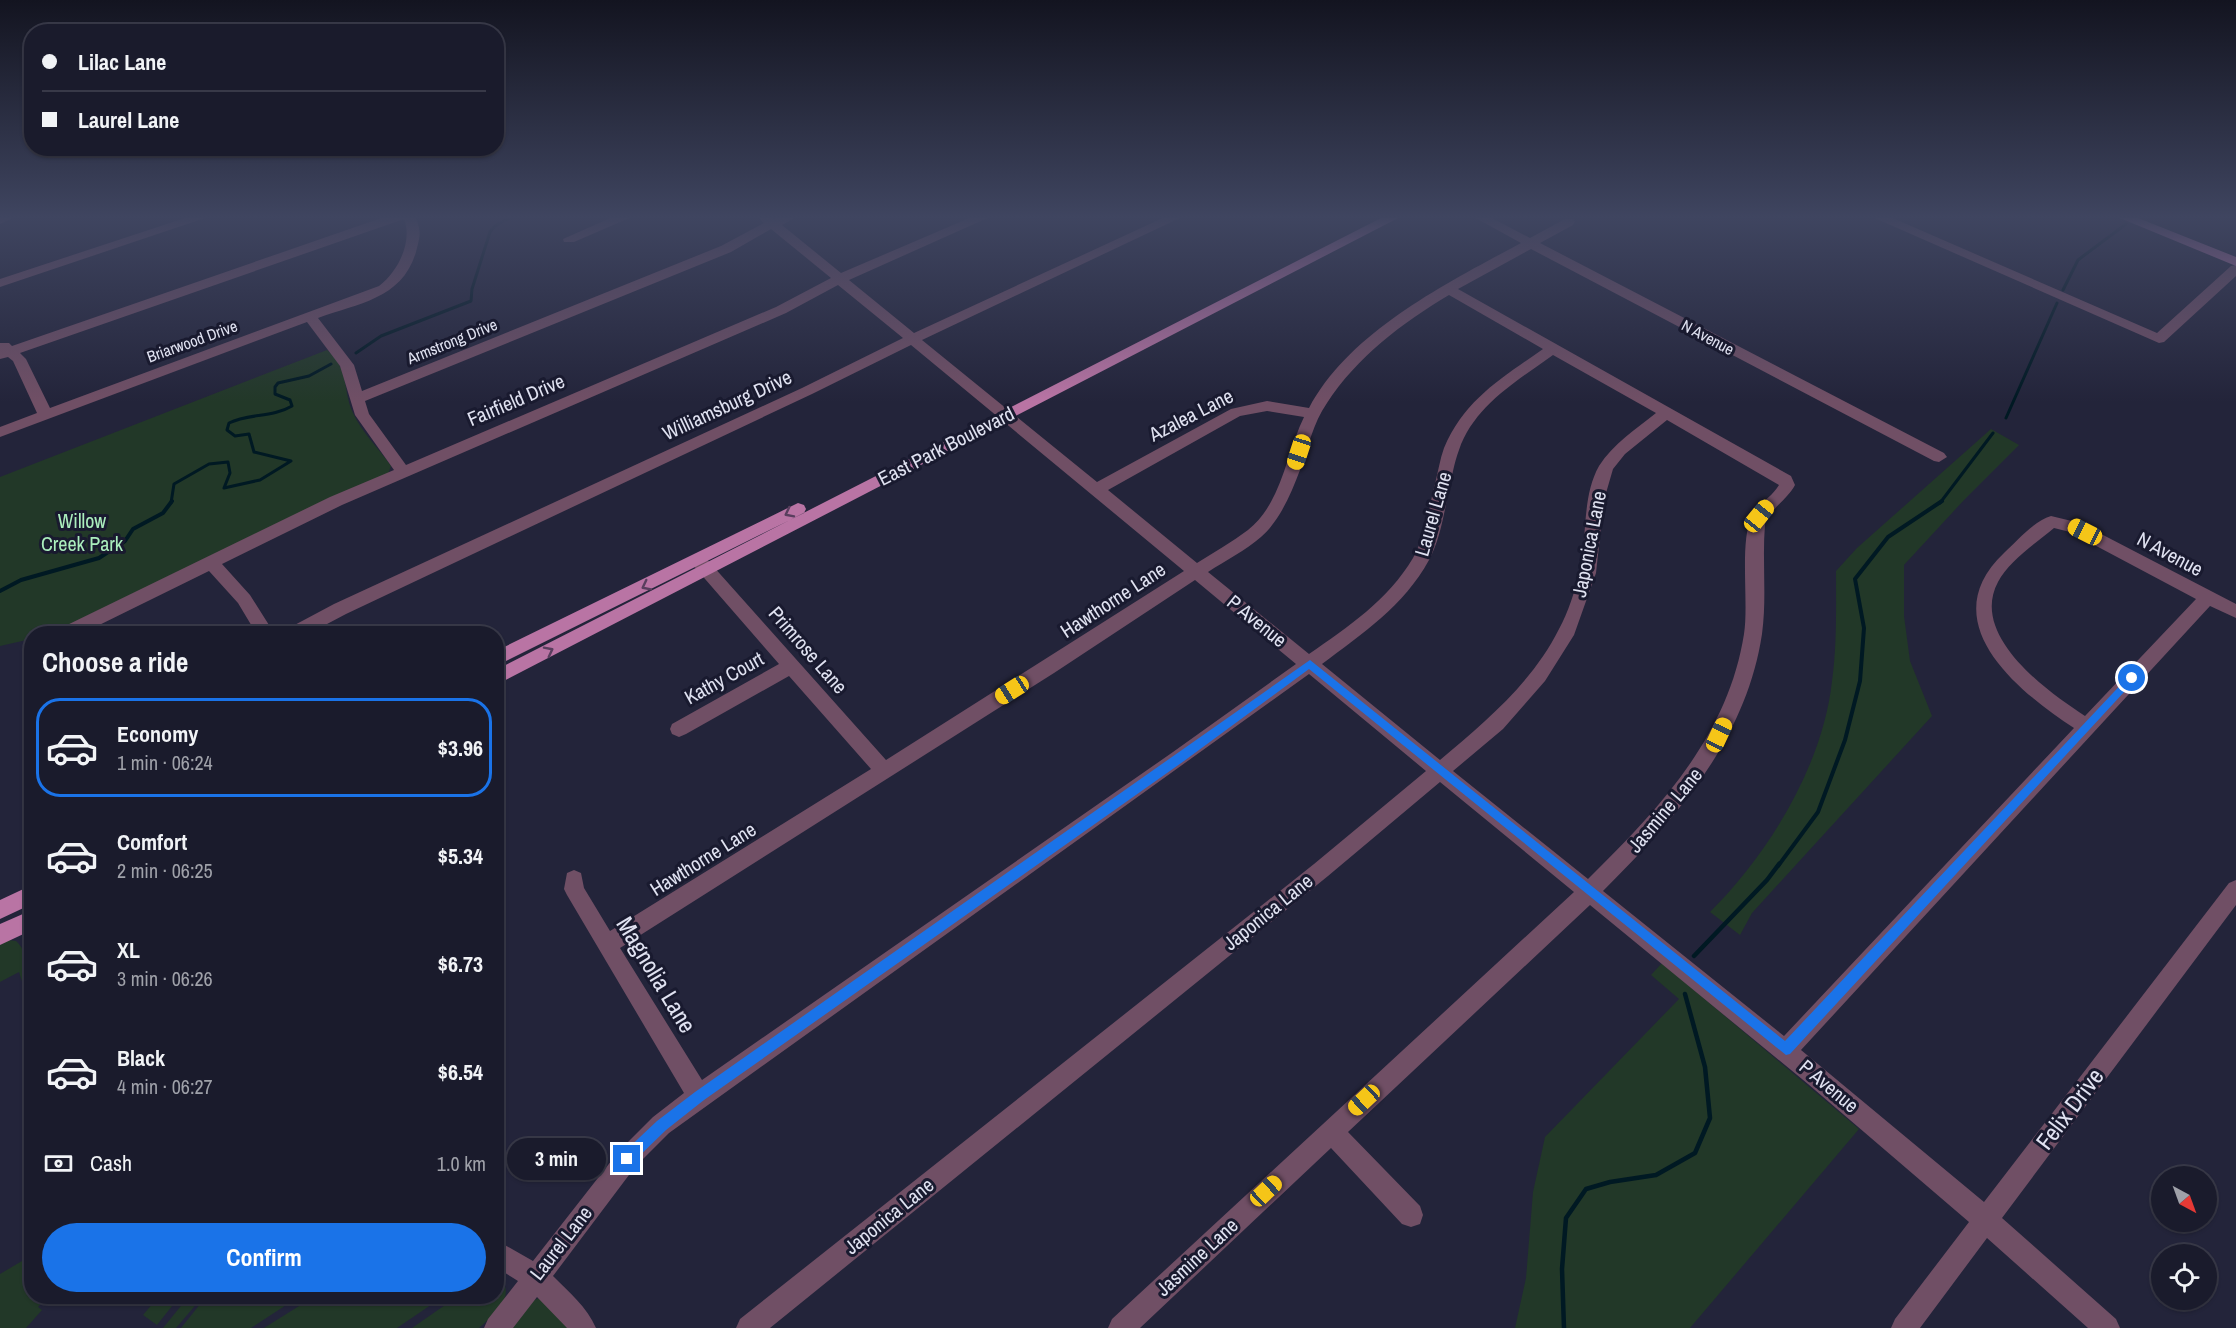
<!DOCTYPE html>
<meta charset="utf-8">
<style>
body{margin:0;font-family:"Archivo Narrow",sans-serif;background:#232434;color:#f1f3f6;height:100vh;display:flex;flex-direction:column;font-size:22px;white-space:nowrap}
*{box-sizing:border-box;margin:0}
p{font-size:20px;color:#9fa1a9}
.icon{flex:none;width:33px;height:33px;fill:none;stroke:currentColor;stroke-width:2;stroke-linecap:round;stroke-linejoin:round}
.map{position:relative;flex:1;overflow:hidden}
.details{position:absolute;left:24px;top:626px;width:480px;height:678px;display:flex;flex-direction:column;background:#1a1b2c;border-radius:24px;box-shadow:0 2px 4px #0004,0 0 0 2px #383948}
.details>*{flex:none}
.hud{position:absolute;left:24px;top:24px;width:480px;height:132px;border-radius:24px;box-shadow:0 2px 4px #0004,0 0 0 2px #383948;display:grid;align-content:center;height:132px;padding:0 18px;background:#1a1b2c}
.needle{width:39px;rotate:139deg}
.fabs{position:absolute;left:2151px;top:1166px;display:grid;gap:12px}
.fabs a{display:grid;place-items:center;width:66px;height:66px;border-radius:50%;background:#1a1b2c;box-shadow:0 2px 4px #0004,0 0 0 2px #383948;font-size:30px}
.end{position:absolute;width:27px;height:27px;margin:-14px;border:8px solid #1a73e8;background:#fff;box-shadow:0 0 0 3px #fff}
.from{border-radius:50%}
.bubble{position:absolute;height:42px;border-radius:21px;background:#1a1b2c;box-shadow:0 2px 4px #0004,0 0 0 2px #383948;font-size:20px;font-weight:800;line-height:42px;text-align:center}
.car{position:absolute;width:18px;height:36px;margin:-18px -9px;border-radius:8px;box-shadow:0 0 4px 2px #0007;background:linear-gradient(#f5c518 24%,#345 0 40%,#f5c518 0 76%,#345 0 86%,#f5c518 0)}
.hud b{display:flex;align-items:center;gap:21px;height:57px;font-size:22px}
.hud b+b{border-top:2px solid #383948}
.hud i{width:15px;height:15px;background:#f1f3f6}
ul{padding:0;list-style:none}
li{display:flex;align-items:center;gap:18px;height:99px;margin:0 12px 9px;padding:0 6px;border:3px solid transparent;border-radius:24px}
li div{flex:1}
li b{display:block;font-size:22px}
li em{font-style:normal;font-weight:800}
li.on{border-color:#1a73e8}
li>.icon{width:54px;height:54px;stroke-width:1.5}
h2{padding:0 18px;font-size:27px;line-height:72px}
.pay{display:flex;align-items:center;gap:15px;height:66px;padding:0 18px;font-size:22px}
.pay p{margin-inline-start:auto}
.primary-button{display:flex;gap:12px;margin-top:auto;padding:12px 18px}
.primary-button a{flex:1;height:69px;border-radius:36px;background:#1a73e8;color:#fff;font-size:24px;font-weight:800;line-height:69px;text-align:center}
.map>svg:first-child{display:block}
.green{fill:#223828}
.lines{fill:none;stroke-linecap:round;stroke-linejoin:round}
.stream-far2{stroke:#001923;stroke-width:3}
.stream-far1{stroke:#001923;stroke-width:4}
.stream{stroke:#001923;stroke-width:4.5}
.minor{fill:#704f65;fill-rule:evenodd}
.major{fill:#b974a4;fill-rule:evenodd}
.oneway{stroke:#593e5e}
.route{fill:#1a73e8}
.labels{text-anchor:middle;stroke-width:6;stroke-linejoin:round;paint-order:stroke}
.far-street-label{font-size:16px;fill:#e0e2f1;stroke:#191a2f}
.street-label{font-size:20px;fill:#e0e2f1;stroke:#191a2f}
.park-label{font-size:20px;fill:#abeebd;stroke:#191a2f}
.near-street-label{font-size:24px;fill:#e0e2f1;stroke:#191a2f}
</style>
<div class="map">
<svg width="2236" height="1328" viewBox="0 0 2236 1328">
<rect width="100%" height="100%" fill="#23243a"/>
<path class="green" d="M 327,350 C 350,369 342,389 353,413 C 361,431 379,449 391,466 L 388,474 L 120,604 L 53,633 L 32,633 L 31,639 L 0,646 L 0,477 Z
M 1991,429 L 2019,445 L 1964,500 L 1904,565 L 1904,616 L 1910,661 L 1932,716 L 1752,913 L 1740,935 L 1710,912 C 1769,853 1823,765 1832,681 C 1837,645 1836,608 1836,571 L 1857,548 Z
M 7,940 L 16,941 C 28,951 34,982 31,997 L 27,997 L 19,972 L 0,982 L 0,944 Z
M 1662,963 L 1859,1129 L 1690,1328 L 1515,1328 L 1526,1278 L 1533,1192 L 1545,1137 L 1679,999 L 1651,975 Z
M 31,1258 L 32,1296 L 48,1296 L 38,1307 L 42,1310 L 26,1328 L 0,1328 L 0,1274 L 22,1261 Z
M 497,1275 C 519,1294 495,1314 479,1328 L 412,1328 L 458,1296 L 496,1296 Z
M 159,1296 L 180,1296 L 157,1325 L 143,1315 Z
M 189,1296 L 300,1296 L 251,1328 L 181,1328 L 201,1303 L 199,1301 L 176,1328 L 163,1328 Z
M 315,1296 L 444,1296 L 397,1328 L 264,1328 Z
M 539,1298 L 571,1328 L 510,1328 L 532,1301 Z"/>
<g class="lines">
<path class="stream-far2" d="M 2063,290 L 2078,260 L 2126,224
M 356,353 L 381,336 L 471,301 L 472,289 L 490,232 L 495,226 L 512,216
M 2006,418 L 2057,303
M 171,503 L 174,484 L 209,464 L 228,462 L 230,473 L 224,488 L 260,480 L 291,461 L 254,452 L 249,434 L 235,436 L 227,430 L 229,423 C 249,413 272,418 292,406 L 290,400 L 275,394 L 275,387 L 278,383 L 309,376 L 331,364
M 1940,503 L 1993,433"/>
<path class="stream-far1" d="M 0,591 L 21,580 L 99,558 L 125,541 L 133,529 L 163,513 L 172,501
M 1778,866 L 1818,812 L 1845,740 L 1860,681 L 1864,628 L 1855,579 L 1888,537 L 1942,501"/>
<path class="stream" d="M 1694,956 L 1767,880 L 1779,864
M 1564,1328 L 1562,1269 L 1566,1218 L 1586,1189 L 1610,1182 L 1656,1175 L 1695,1153 L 1710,1118 L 1705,1067 L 1685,994"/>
<path class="minor" d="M 0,216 L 17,216 L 0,224 Z
M 191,216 L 211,216 L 0,287 L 0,279 Z
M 387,216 L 415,216 C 422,232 420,236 416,252 C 402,299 359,303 318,318 L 354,365 L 362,391 L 721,246 L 764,223 L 757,216 L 771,216 L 774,219 L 780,216 L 798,216 L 782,225 L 841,273 L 974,216 L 992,216 L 849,280 L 914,333 L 1167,216 L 1184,216 L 922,340 L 1097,482 L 1231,409 L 1267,401 L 1309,408 C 1350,331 1447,283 1521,243 L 1472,216 L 1488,216 L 1530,238 L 1565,219 L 1573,219 L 1575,222 L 1573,225 L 1540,243 L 1944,453 L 1947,457 L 1939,462 L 1934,461 L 1531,249 L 1458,289 L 1791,476 L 1795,485 C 1787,500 1771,508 1765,524 C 1762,561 1767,598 1762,634 C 1746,740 1676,818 1603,891 L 1784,1036 L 2074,728 C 2016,690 1932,621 2004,553 C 2017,541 2034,521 2051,516 L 2080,523 L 2236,604 L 2236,618 L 2210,606 L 1801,1050 L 1984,1202 L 2229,883 L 2236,880 L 2236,905 L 2002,1218 L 2116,1319 L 2120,1328 L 2088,1328 L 1987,1238 L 1920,1328 L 1891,1328 L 1895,1319 L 1969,1222 L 1808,1084 L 1590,905 L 1348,1132 L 1420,1206 L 1423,1215 L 1420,1224 L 1411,1227 L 1402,1224 L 1331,1148 L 1140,1328 L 1108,1328 L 1112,1319 L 1574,892 L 1440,782 L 1328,876 L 770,1328 L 736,1328 L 740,1319 L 1314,864 L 1426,771 L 1309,674 L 669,1133 L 635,1167 L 553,1276 C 569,1292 587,1307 596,1328 L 567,1328 L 537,1297 L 513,1328 L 484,1328 L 488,1319 L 518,1281 L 496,1267 L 496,1240 L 533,1261 L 619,1151 L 653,1117 L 684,1093 L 567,895 L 564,889 L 567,873 L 574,870 L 581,873 L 584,888 L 610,931 L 871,769 L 789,676 L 686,734 L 679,737 L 672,734 L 670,729 L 672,724 L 779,664 L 692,564 L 690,560 L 692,556 L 704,556 L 886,760 L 1184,571 L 911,345 L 812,394 L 346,614 L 310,633 L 286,633 L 289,628 L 334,604 L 802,388 L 903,338 L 838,285 L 786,313 L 342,505 L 222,564 L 250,595 L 274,633 L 256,633 L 238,603 L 209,571 L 83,633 L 58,633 L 61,628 L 330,497 L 394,470 L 355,415 L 340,366 L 307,322 L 0,437 L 0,427 L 37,413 L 13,361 L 8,357 L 0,359 L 0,343 L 9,343 L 12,346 ZM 404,219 C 413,241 398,272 379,286 L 50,408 L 26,359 L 20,353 ZM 771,229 L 831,278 L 776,307 L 406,465 L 369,414 L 365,401 L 731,252 ZM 1449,295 L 1543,349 C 1502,378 1465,399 1444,448 C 1440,459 1438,472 1435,484 C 1429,507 1425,537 1413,558 C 1388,600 1348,627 1309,654 L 1208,572 C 1225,561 1246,550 1261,537 C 1280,520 1291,494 1300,470 C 1308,448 1313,423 1327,403 C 1357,357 1402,323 1449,295 ZM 1553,355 L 1656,413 C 1636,429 1613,444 1599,466 C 1581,498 1588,539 1579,573 C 1575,591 1568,613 1559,629 C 1532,683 1485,722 1440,760 L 1322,664 C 1362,634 1404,606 1429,560 C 1440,540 1444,513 1449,490 C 1452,477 1454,463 1459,450 C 1474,406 1517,381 1553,355 ZM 1267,411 L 1304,417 C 1286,454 1282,503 1248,530 C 1232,542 1214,552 1197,563 L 1108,490 L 1240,416 ZM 1667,420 L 1779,485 C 1772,497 1759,503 1752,516 C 1739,541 1749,602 1744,634 C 1728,736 1659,809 1588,879 L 1453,771 L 1503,729 L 1545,681 L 1574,635 L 1596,573 L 1604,500 L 1613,469 L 1625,454 ZM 2054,528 L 2070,532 L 2196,599 L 2085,716 C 2048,692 1969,636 1998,582 C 2009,561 2036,543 2054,528 ZM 1195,580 L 1296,664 L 1173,752 L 702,1080 L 620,948 L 1054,673 Z
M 615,216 L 634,216 L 574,242 L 564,242 L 563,239 Z
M 1870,216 L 1888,216 L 2157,333 L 2231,266 L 2236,265 L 2236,276 L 2164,342 L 2159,343 Z"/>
<path class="major" d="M 1385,216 L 1402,216 L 496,685 L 496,670 Z
M 2115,216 L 2133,216 L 2236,257 L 2236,266 Z
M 798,503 L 804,505 L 806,509 L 804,513 L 496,666 L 496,651 Z
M 32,885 L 32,904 L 0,919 L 0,900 Z
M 32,910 L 32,930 L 0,945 L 0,924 Z"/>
</g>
<defs><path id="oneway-chevron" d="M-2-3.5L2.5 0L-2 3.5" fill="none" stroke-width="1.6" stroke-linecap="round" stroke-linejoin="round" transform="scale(1.5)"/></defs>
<g class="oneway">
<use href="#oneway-chevron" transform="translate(789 513) rotate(153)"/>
<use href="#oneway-chevron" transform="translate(646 586) rotate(153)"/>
<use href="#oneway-chevron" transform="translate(549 651) rotate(-27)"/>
</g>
<linearGradient id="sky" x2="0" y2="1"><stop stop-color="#131420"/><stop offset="0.54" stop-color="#3f4560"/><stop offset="1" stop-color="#3f4560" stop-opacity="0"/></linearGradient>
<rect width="2236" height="402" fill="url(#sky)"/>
<path class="route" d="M 1310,660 L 1785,1041 L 2129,676 L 2136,676 L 2137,678 L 1790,1054 L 1786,1055 L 1309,669 L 1184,761 L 704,1100 L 666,1130 L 631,1164 L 627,1166 L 622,1164 L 620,1159 L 622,1154 L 657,1121 L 695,1092 Z"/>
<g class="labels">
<g class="far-street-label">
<text transform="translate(1708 337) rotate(28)" y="6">N Avenue</text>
<text transform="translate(192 341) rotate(-20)" y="6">Briarwood Drive</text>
<text transform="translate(452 341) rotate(-22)" y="6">Armstrong Drive</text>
</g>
<g class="street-label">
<text transform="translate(516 400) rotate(-23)" y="7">Fairfield Drive</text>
<text transform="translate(727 405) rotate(-25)" y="7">Williamsburg Drive</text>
<text transform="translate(1191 415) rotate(-27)" y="7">Azalea Lane</text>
<text transform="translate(946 446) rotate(-27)" y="7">East Park Boulevard</text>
<text transform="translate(1433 514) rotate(-74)" y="7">Laurel Lane</text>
<text transform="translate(1589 544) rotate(-79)" y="7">Japonica Lane</text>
<text transform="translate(2170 554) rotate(28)" y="7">N Avenue</text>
<text transform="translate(1113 600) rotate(-33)" y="7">Hawthorne Lane</text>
<text transform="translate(1257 621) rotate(39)" y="7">P Avenue</text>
<text transform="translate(808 650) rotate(49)" y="7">Primrose Lane</text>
<text transform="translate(724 678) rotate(-29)" y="7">Kathy Court</text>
<text transform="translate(1665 810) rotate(-50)" y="7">Jasmine Lane</text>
<text transform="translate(703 859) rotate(-32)" y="7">Hawthorne Lane</text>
<text transform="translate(1268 912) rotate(-39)" y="7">Japonica Lane</text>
<text transform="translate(1829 1086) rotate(40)" y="7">P Avenue</text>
<text transform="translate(889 1216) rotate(-39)" y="7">Japonica Lane</text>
<text transform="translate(561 1243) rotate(-52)" y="7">Laurel Lane</text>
<text transform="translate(1197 1257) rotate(-43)" y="7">Jasmine Lane</text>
</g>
<g class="park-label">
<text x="82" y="528">Willow<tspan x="82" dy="23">Creek Park</tspan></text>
</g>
<g class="near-street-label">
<text transform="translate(656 975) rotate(59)" y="8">Magnolia Lane</text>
<text transform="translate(2070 1109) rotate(-53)" y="8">Felix Drive</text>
</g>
</g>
</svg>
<div class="fabs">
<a><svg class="needle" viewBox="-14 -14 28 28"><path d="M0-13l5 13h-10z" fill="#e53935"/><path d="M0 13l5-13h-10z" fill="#9fa1a9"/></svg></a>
<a><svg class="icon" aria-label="locate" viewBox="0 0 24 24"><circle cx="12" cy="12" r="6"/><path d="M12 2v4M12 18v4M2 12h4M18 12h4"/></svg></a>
</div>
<i class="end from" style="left:2132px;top:678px"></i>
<i class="end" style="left:627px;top:1159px"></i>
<div class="bubble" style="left:507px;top:1138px;width:99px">3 min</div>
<i class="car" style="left:1299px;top:452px;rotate:198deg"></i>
<i class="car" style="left:1759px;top:516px;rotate:39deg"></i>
<i class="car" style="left:2085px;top:532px;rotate:297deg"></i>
<i class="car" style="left:1012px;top:690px;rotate:238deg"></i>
<i class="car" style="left:1719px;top:735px;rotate:25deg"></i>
<i class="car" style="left:1364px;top:1100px;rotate:227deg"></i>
<i class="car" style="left:1266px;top:1191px;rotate:47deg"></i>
<div class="hud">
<b><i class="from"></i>Lilac Lane</b>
<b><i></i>Laurel Lane</b>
</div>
<section class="details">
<h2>Choose a ride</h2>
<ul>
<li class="on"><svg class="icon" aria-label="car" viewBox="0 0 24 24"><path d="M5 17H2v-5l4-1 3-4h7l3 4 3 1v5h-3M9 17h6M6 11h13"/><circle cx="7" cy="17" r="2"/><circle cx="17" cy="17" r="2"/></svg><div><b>Economy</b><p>1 min · 06:24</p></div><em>$3.96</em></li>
<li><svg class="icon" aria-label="car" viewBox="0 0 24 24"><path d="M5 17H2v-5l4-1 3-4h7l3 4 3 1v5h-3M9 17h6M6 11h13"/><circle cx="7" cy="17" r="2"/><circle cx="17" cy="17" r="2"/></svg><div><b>Comfort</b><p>2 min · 06:25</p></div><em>$5.34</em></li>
<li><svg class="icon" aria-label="car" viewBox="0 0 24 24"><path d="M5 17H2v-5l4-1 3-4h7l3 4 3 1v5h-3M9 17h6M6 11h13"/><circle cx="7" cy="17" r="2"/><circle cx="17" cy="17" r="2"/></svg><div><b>XL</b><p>3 min · 06:26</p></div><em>$6.73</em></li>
<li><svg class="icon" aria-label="car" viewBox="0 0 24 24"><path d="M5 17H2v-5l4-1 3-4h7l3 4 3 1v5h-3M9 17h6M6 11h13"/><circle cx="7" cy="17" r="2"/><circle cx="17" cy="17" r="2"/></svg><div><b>Black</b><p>4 min · 06:27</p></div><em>$6.54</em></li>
</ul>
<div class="pay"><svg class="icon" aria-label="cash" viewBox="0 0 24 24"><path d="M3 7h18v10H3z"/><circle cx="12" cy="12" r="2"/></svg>Cash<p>1.0 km</p></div>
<div class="primary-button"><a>Confirm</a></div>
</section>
</div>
